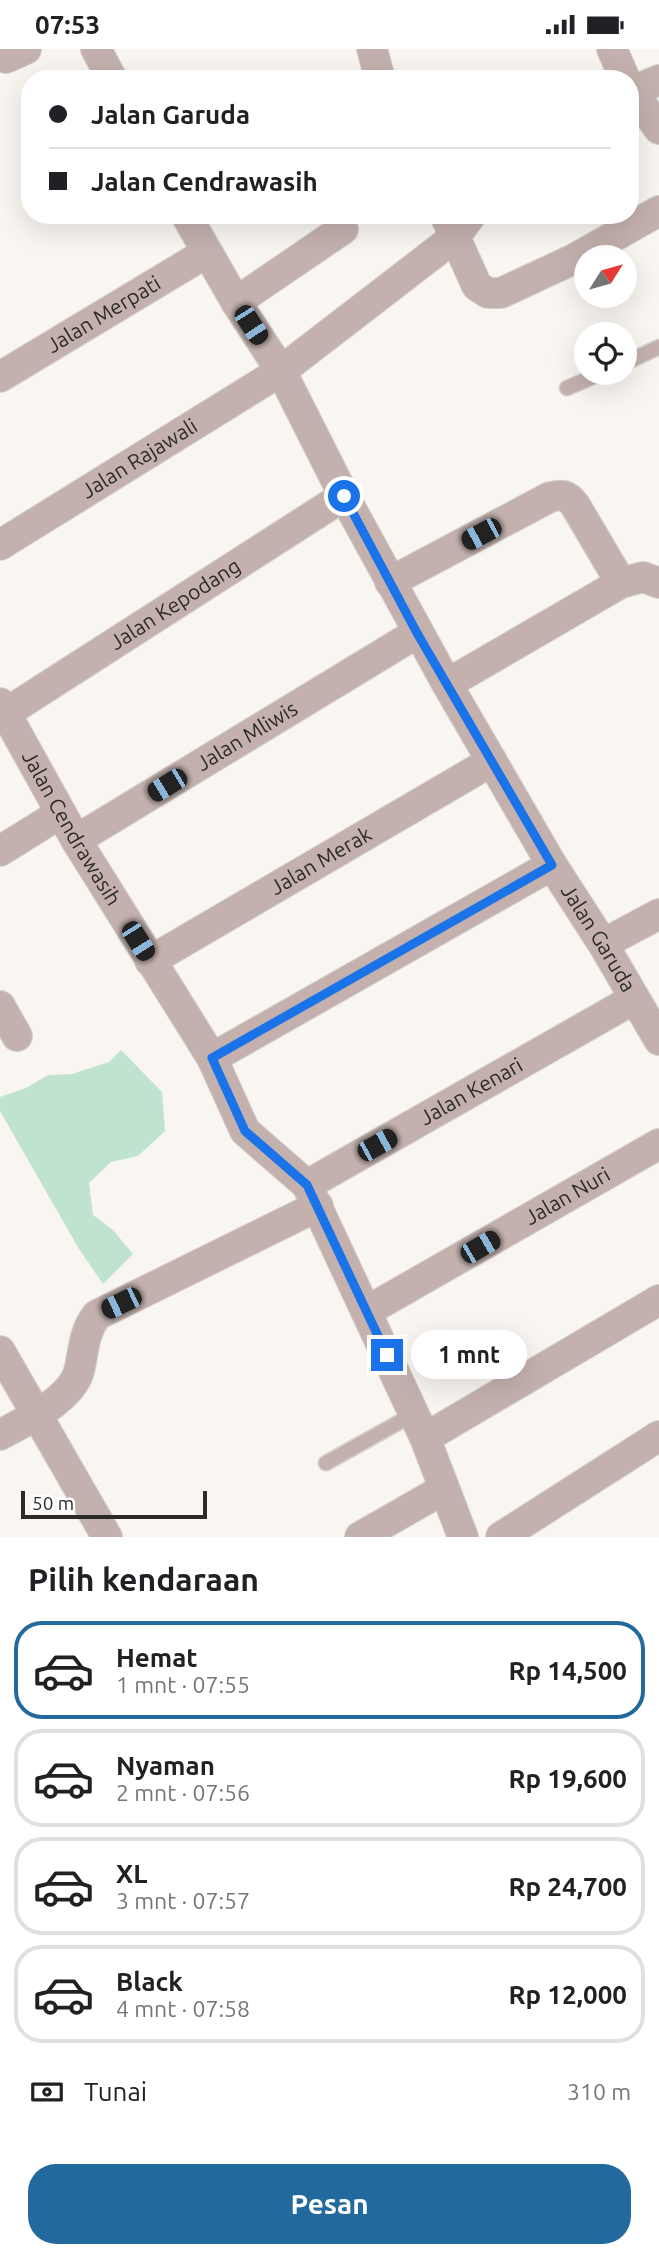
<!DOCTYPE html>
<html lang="id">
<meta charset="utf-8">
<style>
body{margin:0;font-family:Ubuntu,sans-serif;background:#f6f6f6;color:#202124;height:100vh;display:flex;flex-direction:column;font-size:26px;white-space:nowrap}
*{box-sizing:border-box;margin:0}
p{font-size:23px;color:#757577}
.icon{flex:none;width:38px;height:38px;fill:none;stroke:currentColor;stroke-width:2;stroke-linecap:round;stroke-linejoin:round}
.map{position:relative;height:1488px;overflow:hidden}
.side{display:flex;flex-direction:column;background:#fff;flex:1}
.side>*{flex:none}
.banner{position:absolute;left:21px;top:21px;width:618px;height:154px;border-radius:28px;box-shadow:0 7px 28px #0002;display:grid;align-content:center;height:154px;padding:0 28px;background:#fff}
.needle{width:46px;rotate:53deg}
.fabs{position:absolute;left:574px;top:196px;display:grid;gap:14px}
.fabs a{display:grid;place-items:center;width:63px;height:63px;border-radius:50%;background:#fff;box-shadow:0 7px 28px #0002;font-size:35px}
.scale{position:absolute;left:21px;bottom:18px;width:186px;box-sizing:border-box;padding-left:7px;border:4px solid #2b2a28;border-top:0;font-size:19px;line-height:24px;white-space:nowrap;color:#2b2a28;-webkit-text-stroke:5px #fff;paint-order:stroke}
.end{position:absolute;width:32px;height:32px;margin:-16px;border:9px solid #1a73e8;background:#fff;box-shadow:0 0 0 4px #fff}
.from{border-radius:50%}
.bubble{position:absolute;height:49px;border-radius:24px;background:#fff;box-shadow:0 7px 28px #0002;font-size:23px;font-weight:600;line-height:49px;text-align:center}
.car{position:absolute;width:21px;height:42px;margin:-21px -10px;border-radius:9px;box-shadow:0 0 5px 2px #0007;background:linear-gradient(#222 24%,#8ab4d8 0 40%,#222 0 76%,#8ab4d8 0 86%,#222 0)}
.banner b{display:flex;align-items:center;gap:24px;height:66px;font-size:26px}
.banner b+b{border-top:2px solid #e0e0e0}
.banner i{width:18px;height:18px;background:#202124}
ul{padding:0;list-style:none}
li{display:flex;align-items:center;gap:21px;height:98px;margin:0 14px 10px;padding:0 14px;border:4px solid #e0e0e0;border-radius:28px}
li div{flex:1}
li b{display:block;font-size:26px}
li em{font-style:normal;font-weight:600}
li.selected{border-color:#22699d}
li>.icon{width:63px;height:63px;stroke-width:1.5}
h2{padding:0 28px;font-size:32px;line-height:84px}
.pay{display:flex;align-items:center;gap:18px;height:77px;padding:0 28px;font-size:26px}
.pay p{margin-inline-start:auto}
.primary-button{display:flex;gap:14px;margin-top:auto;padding:14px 28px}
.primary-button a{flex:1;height:80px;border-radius:28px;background:#22699d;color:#fff;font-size:28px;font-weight:600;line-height:80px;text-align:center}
.status{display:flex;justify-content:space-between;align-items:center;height:49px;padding:0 35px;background:#fff;direction:ltr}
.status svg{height:19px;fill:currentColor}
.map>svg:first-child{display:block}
.green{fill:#c0e3cd}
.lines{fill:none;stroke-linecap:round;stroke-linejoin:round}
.service-casing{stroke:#d4d1ce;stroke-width:17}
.minor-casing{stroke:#d4d1ce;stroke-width:32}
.service{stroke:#c4b1ad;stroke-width:14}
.minor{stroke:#c4b1ad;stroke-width:30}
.route{stroke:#1a73e8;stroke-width:9}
.labels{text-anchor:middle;stroke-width:5;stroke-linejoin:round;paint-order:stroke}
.street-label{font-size:21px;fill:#2b2a28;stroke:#fff}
</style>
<div class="status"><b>07:53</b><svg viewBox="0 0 49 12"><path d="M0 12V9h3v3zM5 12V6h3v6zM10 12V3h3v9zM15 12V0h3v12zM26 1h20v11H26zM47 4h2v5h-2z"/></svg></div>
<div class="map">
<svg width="659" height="1488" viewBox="0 0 659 1488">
<rect width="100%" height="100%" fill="#f9f6f2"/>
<path class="green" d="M 121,1001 L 162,1043 L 165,1082 L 138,1107 L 111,1113 L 89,1134 L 93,1166 L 113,1181 L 133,1205 L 103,1235 L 79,1200 L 0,1062 L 0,1048 L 26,1039 L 48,1026 L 72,1025 L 109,1013 Z"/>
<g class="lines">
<g class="service-casing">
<path id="service" d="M 625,314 L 659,298
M 567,339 L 602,324
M 326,1414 L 414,1365"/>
</g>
<g class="minor-casing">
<g id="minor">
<path d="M 2,0 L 6,9 L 26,0"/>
<path d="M 96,0 L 112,30"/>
<path d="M 372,0 L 380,30"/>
<path d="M 612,0 L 625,30"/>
<path d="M 630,39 L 659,80"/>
<path d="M 630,43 L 659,31"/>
<path id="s1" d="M 186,166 L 236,253 L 281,322 L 344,447 L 447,635 L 552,816 L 603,895 L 659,991"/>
<path d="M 445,166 L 477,237 L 488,244 L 501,244 L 574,210 L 659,162"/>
<path d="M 236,253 L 343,180"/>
<path id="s2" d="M 0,328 L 206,204"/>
<path id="s3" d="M 0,496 L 281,322 L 455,188 L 471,166"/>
<path d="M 390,533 L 550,448 C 563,445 567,446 575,456 L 621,534"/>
<path d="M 447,635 L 621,534 L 643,528 L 659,534"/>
<path id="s4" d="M 0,654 L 76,791 L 212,1009 L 245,1082 L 307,1136 L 425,1389 L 463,1488"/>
<path id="s5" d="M 6,664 L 344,447"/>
<path id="s6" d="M 76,791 L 417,584"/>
<path d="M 0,802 L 61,764"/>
<path d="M 603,895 L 659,865"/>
<path id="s7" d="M 150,912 L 492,712"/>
<path d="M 0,957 L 17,987"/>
<path d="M 212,1009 L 552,816"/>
<path id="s8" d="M 307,1136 L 634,950"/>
<path id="s9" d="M 367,1262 L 659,1095"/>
<path d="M 0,1302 L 107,1488"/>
<path d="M 0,1386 C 25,1372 71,1351 79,1322 C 84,1303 83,1283 97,1266 L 318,1157"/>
<path d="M 425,1389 L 659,1251"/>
<path d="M 360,1488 L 444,1440"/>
<path d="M 501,1488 L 659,1387"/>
</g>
</g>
<use href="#service" class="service"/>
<use href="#minor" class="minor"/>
</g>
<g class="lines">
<path class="route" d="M 344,447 L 417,584 L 552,816 L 212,1009 L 245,1082 L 307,1136 L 387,1306"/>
</g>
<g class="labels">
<g class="street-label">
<text dy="7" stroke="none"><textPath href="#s2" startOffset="121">Jalan Merpati</textPath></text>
<text dy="7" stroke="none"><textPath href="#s3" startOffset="164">Jalan Rajawali</textPath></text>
<text dy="7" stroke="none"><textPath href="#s5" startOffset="201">Jalan Kepodang</textPath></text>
<text dy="7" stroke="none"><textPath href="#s6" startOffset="200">Jalan Mliwis</textPath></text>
<text dy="7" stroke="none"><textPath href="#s4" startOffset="144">Jalan Cendrawasih</textPath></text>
<text dy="7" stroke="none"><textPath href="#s7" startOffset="198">Jalan Merak</textPath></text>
<text dy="7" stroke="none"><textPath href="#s1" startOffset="833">Jalan Garuda</textPath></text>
<text dy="7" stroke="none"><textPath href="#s8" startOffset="189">Jalan Kenari</textPath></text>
<text dy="7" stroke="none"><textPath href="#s9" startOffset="231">Jalan Nuri</textPath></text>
</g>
</g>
</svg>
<div class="fabs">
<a><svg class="needle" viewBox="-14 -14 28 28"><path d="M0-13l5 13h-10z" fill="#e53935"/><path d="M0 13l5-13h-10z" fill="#757577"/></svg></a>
<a><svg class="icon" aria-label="locate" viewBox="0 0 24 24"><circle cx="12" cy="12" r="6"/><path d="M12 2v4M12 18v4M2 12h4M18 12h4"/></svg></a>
</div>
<div class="scale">50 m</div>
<i class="end from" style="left:344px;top:447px"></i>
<i class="end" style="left:387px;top:1306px"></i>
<div class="bubble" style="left:411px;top:1281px;width:116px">1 mnt</div>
<i class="car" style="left:251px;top:276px;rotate:147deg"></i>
<i class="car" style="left:481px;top:485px;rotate:242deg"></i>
<i class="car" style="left:167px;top:736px;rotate:239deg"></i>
<i class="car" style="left:138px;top:892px;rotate:148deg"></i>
<i class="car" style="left:377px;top:1096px;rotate:61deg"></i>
<i class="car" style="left:480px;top:1198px;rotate:60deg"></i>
<i class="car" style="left:121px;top:1254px;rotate:244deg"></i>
<div class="banner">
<b><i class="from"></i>Jalan Garuda</b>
<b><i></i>Jalan Cendrawasih</b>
</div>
</div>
<section class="side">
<h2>Pilih kendaraan</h2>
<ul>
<li class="selected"><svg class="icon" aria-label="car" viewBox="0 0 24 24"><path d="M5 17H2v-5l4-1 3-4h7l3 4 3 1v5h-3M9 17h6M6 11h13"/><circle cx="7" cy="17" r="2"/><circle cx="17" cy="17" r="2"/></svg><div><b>Hemat</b><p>1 mnt · 07:55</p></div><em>Rp 14,500</em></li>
<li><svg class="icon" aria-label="car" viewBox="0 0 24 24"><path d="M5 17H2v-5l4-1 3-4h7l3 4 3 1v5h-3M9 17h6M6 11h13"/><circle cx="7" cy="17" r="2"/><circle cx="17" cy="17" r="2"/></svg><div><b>Nyaman</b><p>2 mnt · 07:56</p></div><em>Rp 19,600</em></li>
<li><svg class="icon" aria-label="car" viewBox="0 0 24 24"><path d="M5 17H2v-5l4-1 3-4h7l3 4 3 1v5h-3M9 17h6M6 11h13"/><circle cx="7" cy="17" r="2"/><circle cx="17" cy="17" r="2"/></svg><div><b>XL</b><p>3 mnt · 07:57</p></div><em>Rp 24,700</em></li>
<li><svg class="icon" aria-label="car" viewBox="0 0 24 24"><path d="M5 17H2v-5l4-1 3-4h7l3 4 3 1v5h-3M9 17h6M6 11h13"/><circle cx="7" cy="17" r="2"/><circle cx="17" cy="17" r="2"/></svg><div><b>Black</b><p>4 mnt · 07:58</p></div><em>Rp 12,000</em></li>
</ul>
<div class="pay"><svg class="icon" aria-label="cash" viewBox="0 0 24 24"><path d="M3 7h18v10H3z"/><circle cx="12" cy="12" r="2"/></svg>Tunai<p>310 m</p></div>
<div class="primary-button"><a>Pesan</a></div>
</section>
